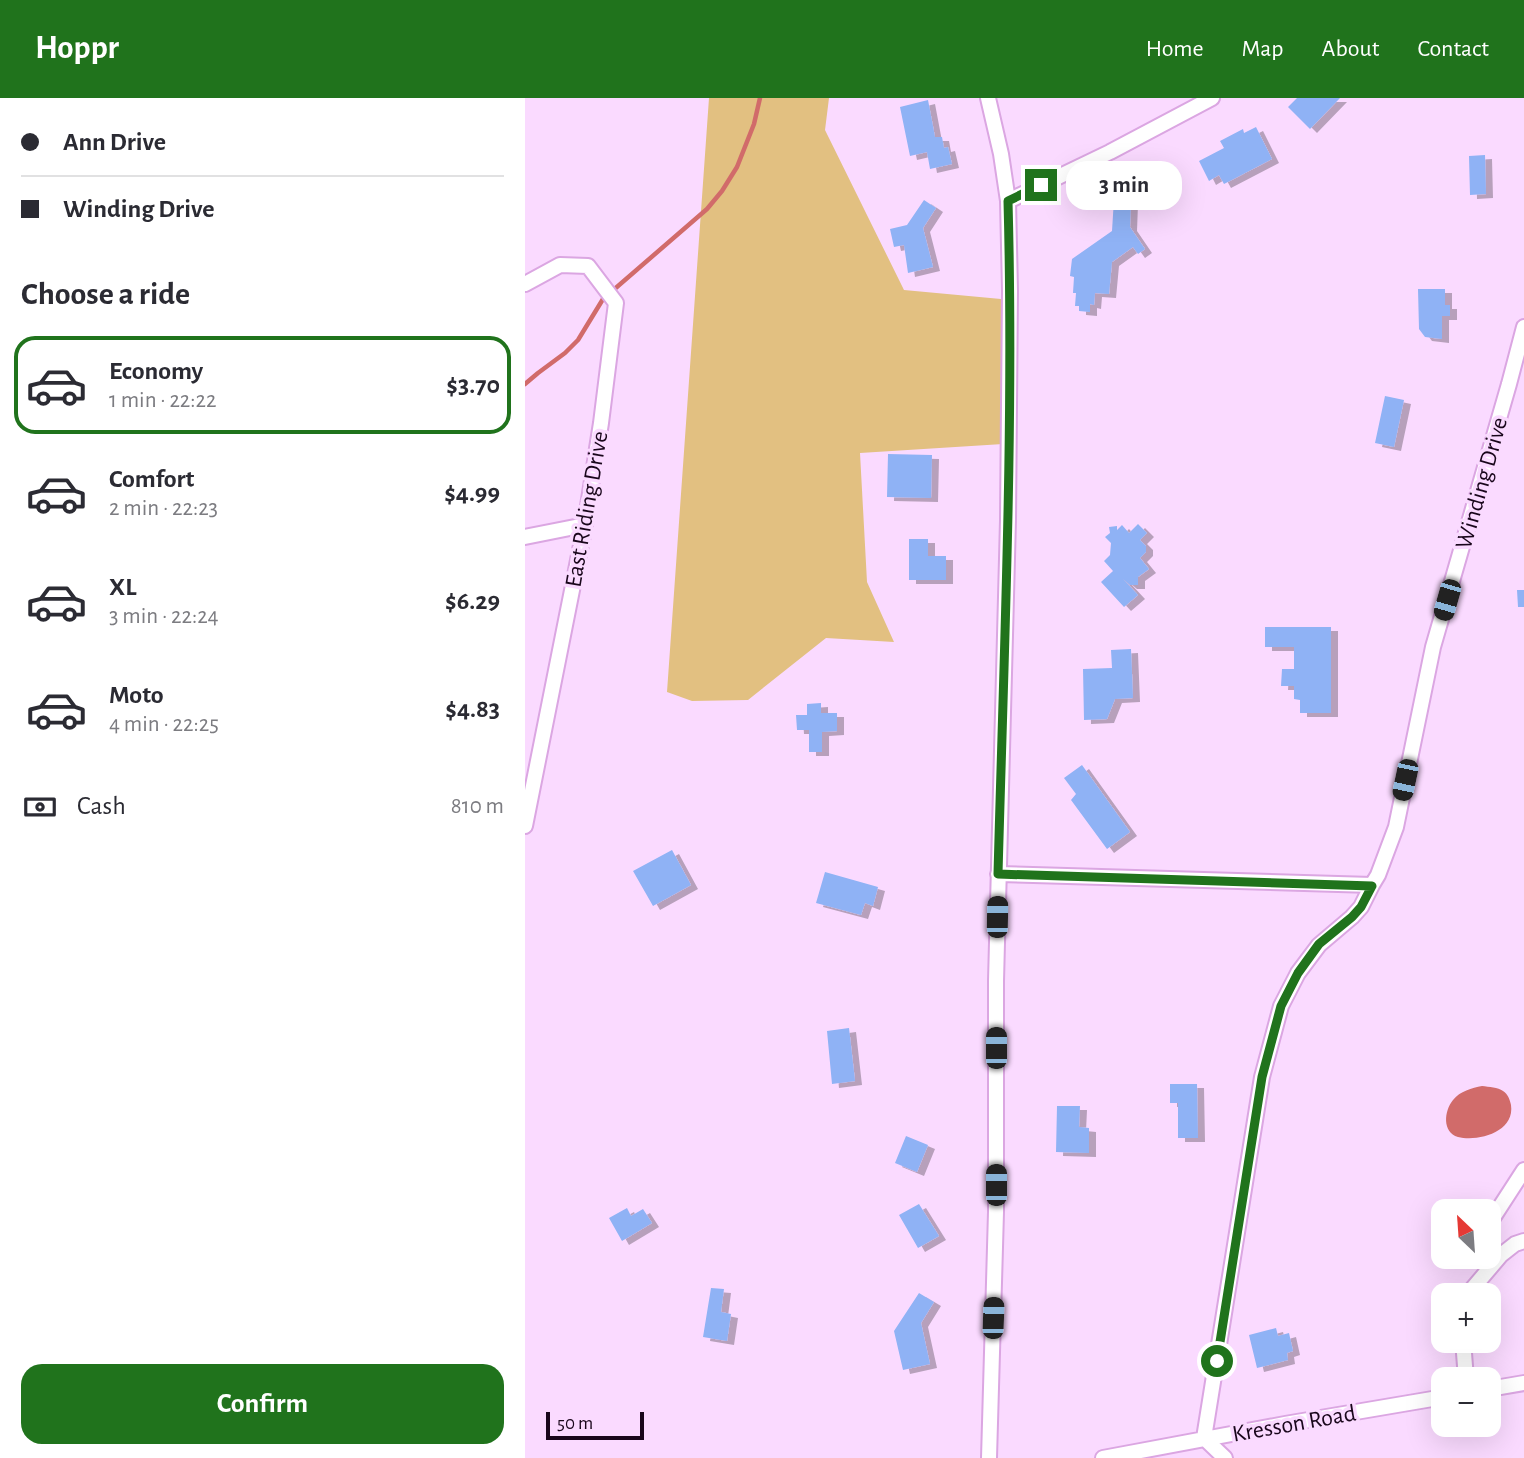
<!DOCTYPE html>
<meta charset="utf-8">
<style>
body{margin:0;font-family:"Alegreya Sans",sans-serif;background:#f2f2f3;color:#2b2b33;height:100vh;display:flex;flex-direction:column;font-size:26px;white-space:nowrap}
*{box-sizing:border-box;margin:0}
p{font-size:23px;color:#7c7c81}
.icon{flex:none;width:38px;height:38px;fill:none;stroke:currentColor;stroke-width:2;stroke-linecap:round;stroke-linejoin:round}
.map{position:relative;flex:1;overflow:hidden}
.details{display:flex;flex-direction:column;background:#fff;width:525px}
.details>*{flex:none}
.guide{display:grid;align-content:center;height:154px;padding:0 21px;background:#fff}
.needle{width:46px;rotate:335deg}
.buttons{position:absolute;left:906px;top:1101px;display:grid;gap:14px}
.buttons a{display:grid;place-items:center;width:70px;height:70px;border-radius:14px;background:#fff;box-shadow:0 7px 28px #0002;font-size:35px}
.scale{position:absolute;left:21px;bottom:18px;width:98px;box-sizing:border-box;padding-left:7px;border:4px solid #19061b;border-top:0;font-size:19px;line-height:24px;white-space:nowrap;color:#19061b;-webkit-text-stroke:5px #fadaff;paint-order:stroke}
.end{position:absolute;width:32px;height:32px;margin:-16px;border:9px solid #20731c;background:#fff;box-shadow:0 0 0 4px #fff}
.from{border-radius:50%}
.bubble{position:absolute;height:49px;border-radius:21px;background:#fff;box-shadow:0 7px 28px #0002;font-size:23px;font-weight:700;line-height:49px;text-align:center}
.car{position:absolute;width:21px;height:42px;margin:-21px -10px;border-radius:9px;box-shadow:0 0 5px 2px #0007;background:linear-gradient(#222 24%,#8ab4d8 0 40%,#222 0 76%,#8ab4d8 0 86%,#222 0)}
.guide b{display:flex;align-items:center;gap:24px;height:66px;font-size:26px}
.guide b+b{border-top:2px solid #e1e1e2}
.guide i{width:18px;height:18px;background:#2b2b33}
ul{padding:0;list-style:none}
li{display:flex;align-items:center;gap:21px;height:98px;margin:0 14px 10px;padding:0 7px;border:4px solid transparent;border-radius:21px}
li div{flex:1}
li b{display:block;font-size:26px}
li em{font-style:normal;font-weight:700}
li.on{border-color:#20731c}
li>.icon{width:63px;height:63px;stroke-width:1.5}
h2{padding:0 21px;font-size:32px;line-height:84px}
.pay{display:flex;align-items:center;gap:18px;height:77px;padding:0 21px;font-size:26px}
.pay p{margin-inline-start:auto}
.button{display:flex;gap:14px;margin-top:auto;padding:14px 21px}
.button a{flex:1;height:80px;border-radius:21px;background:#20731c;color:#fff;font-size:28px;font-weight:700;line-height:80px;text-align:center}
header{display:flex;align-items:center;gap:42px;box-sizing:border-box;height:98px;padding:0 35px;background:#20731c;color:#fff}
header strong{font-size:33px}
nav{display:flex;gap:38px;margin-inline-start:auto;font-size:24px}
main{display:flex;flex:1;min-height:0}
.map>svg:first-child{display:block}
.green{fill:#e2c081}
.water{fill:#d16b6a}
.lines{fill:none;stroke-linecap:round;stroke-linejoin:round}
.stream{stroke:#d16b6a;stroke-width:4.5}
.building{fill:#8fb2f5;filter:url(#shadow)}
.minor-casing{stroke:#dba6e2;stroke-width:18}
.minor{stroke:#fff;stroke-width:14}
.route{stroke:#20731c;stroke-width:9}
.labels{text-anchor:middle;stroke-width:7;stroke-linejoin:round;paint-order:stroke}
.street-label{font-size:24px;fill:#19061b;stroke:#fadaff}
</style>
<header>
<strong>Hoppr</strong>
<nav><a>Home</a><a>Map</a><a>About</a><a>Contact</a></nav>
</header>
<main>
<section class="details">
<div class="guide">
<b><i class="from"></i>Ann Drive</b>
<b><i></i>Winding Drive</b>
</div>
<h2>Choose a ride</h2>
<ul>
<li class="on"><svg class="icon" aria-label="car" viewBox="0 0 24 24"><path d="M5 17H2v-5l4-1 3-4h7l3 4 3 1v5h-3M9 17h6M6 11h13"/><circle cx="7" cy="17" r="2"/><circle cx="17" cy="17" r="2"/></svg><div><b>Economy</b><p>1 min · 22:22</p></div><em>$3.70</em></li>
<li><svg class="icon" aria-label="car" viewBox="0 0 24 24"><path d="M5 17H2v-5l4-1 3-4h7l3 4 3 1v5h-3M9 17h6M6 11h13"/><circle cx="7" cy="17" r="2"/><circle cx="17" cy="17" r="2"/></svg><div><b>Comfort</b><p>2 min · 22:23</p></div><em>$4.99</em></li>
<li><svg class="icon" aria-label="car" viewBox="0 0 24 24"><path d="M5 17H2v-5l4-1 3-4h7l3 4 3 1v5h-3M9 17h6M6 11h13"/><circle cx="7" cy="17" r="2"/><circle cx="17" cy="17" r="2"/></svg><div><b>XL</b><p>3 min · 22:24</p></div><em>$6.29</em></li>
<li><svg class="icon" aria-label="car" viewBox="0 0 24 24"><path d="M5 17H2v-5l4-1 3-4h7l3 4 3 1v5h-3M9 17h6M6 11h13"/><circle cx="7" cy="17" r="2"/><circle cx="17" cy="17" r="2"/></svg><div><b>Moto</b><p>4 min · 22:25</p></div><em>$4.83</em></li>
</ul>
<div class="pay"><svg class="icon" aria-label="cash" viewBox="0 0 24 24"><path d="M3 7h18v10H3z"/><circle cx="12" cy="12" r="2"/></svg>Cash<p>810 m</p></div>
<div class="button"><a>Confirm</a></div>
</section>
<div class="map">
<svg width="999" height="1360" viewBox="0 0 999 1360">
<defs>
<filter id="shadow"><feDropShadow dx="7" dy="4" stdDeviation="0" flood-color="#0004"/></filter>
</defs>
<rect width="100%" height="100%" fill="#fadaff"/>
<path class="green" d="M 184,0 L 304,0 L 300,32 L 379,192 L 476,201 L 478,346 L 335,355 L 342,484 L 369,544 L 301,540 L 223,602 L 167,603 L 142,594 Z"/>
<path class="water" d="M 957,988 C 964,989 973,989 978,993 C 983,996 985,1002 986,1007 C 990,1034 953,1044 933,1039 C 917,1034 919,1013 928,1002 C 935,993 947,990 957,988 Z"/>
<g class="lines">
<path class="stream" d="M 0,286 L 13,275 L 40,255 L 53,242 L 78,201 L 182,111 L 197,93 L 212,69 L 229,26 L 235,0"/>
</g>
<path class="building" d="M 772,0 L 815,0 L 785,31 L 763,9 Z
M 403,2 L 410,39 L 417,39 L 419,50 L 423,49 L 427,66 L 405,71 L 402,54 L 385,58 L 375,9 Z
M 731,29 L 747,61 L 699,86 L 694,77 L 684,83 L 674,63 L 699,50 L 695,43 L 718,31 L 719,35 Z
M 960,57 L 961,96 L 945,97 L 944,58 Z
M 589,101 L 606,102 L 605,129 L 620,151 L 613,156 L 608,149 L 587,164 L 584,196 L 570,195 L 569,207 L 565,206 L 565,214 L 554,213 L 554,208 L 550,208 L 551,195 L 548,195 L 549,179 L 545,178 L 547,161 L 587,133 Z
M 399,102 L 411,110 L 398,130 L 408,169 L 383,175 L 379,147 L 369,149 L 365,131 L 382,127 Z
M 893,191 L 920,191 L 920,207 L 925,207 L 925,218 L 917,218 L 917,241 L 900,239 L 894,231 Z
M 860,298 L 879,302 L 869,349 L 850,345 Z
M 363,356 L 407,357 L 406,400 L 362,399 Z
M 613,426 L 622,435 L 615,442 L 621,448 L 621,454 L 615,460 L 624,471 L 613,479 L 613,487 L 605,487 L 598,481 L 613,497 L 599,509 L 576,484 L 588,473 L 579,463 L 585,457 L 586,445 L 580,439 L 585,435 L 584,429 L 592,428 L 592,432 L 597,427 L 604,435 Z
M 384,441 L 403,441 L 403,458 L 421,458 L 421,482 L 384,482 Z
M 992,492 L 999,492 L 999,509 L 993,509 Z
M 740,529 L 806,529 L 806,615 L 775,615 L 775,602 L 769,601 L 769,588 L 756,588 L 757,571 L 769,571 L 769,549 L 740,549 Z
M 606,551 L 608,600 L 590,601 L 582,621 L 559,622 L 558,571 L 587,570 L 586,552 Z
M 296,605 L 296,615 L 312,615 L 312,633 L 297,634 L 297,654 L 284,654 L 284,632 L 272,632 L 271,617 L 282,617 L 282,606 Z
M 557,667 L 605,734 L 582,751 L 546,702 L 551,696 L 539,680 Z
M 147,752 L 166,787 L 128,808 L 108,773 Z
M 300,774 L 353,789 L 348,808 L 340,805 L 336,817 L 291,805 Z
M 324,930 L 330,983 L 307,986 L 302,933 Z
M 645,986 L 672,986 L 673,1040 L 653,1040 L 653,1005 L 645,1005 Z
M 532,1008 L 555,1008 L 554,1029 L 564,1030 L 564,1055 L 531,1054 Z
M 381,1038 L 403,1047 L 392,1074 L 370,1065 Z
M 394,1106 L 414,1138 L 393,1150 L 374,1117 Z
M 102,1110 L 106,1118 L 118,1111 L 127,1125 L 97,1143 L 84,1120 Z
M 186,1190 L 199,1191 L 196,1214 L 206,1216 L 202,1243 L 178,1239 Z
M 394,1195 L 409,1204 L 396,1225 L 405,1266 L 378,1272 L 369,1233 Z
M 751,1230 L 753,1238 L 764,1235 L 768,1253 L 762,1255 L 763,1262 L 732,1270 L 724,1237 Z"/>
<g class="lines">
<g class="minor-casing">
<path id="minor" d="M 463,0 L 476,56 L 483,103 L 485,193 L 483,422 L 471,883 L 471,1114 L 464,1360
M 483,103 L 585,54 L 687,0
M 0,186 L 35,167 L 63,168 L 91,205 L 76,325 L 60,427 L 0,728
M 0,439 L 60,427
M 473,776 L 847,787 L 853,777 L 871,729 L 908,549 L 984,286 L 999,229
M 964,1126 L 999,1072
M 955,1158 L 963,1172
M 942,1197 L 976,1157 L 990,1146 L 999,1143
M 938,1242 L 941,1281
M 964,1291 L 999,1285
M 578,1360 L 760,1326 L 919,1299
M 700,1360 L 679,1340 L 737,979 L 756,908 L 773,875 L 794,847 L 827,819 L 836,809 L 847,787"/>
</g>
<use href="#minor" class="minor"/>
</g>
<g class="lines">
<path class="route" d="M 516,87 L 483,103 C 489,327 479,552 473,776 L 847,788 L 836,809 L 827,819 L 794,846 L 773,875 L 756,908 L 737,979 L 692,1263"/>
</g>
<g class="labels">
<g class="street-label">
<text transform="translate(956 385) rotate(-74)" y="8">Winding Drive</text>
<text transform="translate(61 411) rotate(-80)" y="8">East Riding Drive</text>
<text transform="translate(769 1325) rotate(-10)" y="8">Kresson Road</text>
</g>
</g>
</svg>
<div class="buttons">
<a><svg class="needle" viewBox="-14 -14 28 28"><path d="M0-13l5 13h-10z" fill="#e53935"/><path d="M0 13l5-13h-10z" fill="#7c7c81"/></svg></a>
<a>+</a>
<a>−</a>
</div>
<div class="scale">50 m</div>
<i class="end from" style="left:692px;top:1263px"></i>
<i class="end" style="left:516px;top:87px"></i>
<div class="bubble" style="left:541px;top:63px;width:116px">3 min</div>
<i class="car" style="left:922px;top:502px;rotate:196deg"></i>
<i class="car" style="left:880px;top:682px;rotate:192deg"></i>
<i class="car" style="left:472px;top:819px;rotate:1deg"></i>
<i class="car" style="left:471px;top:950px;rotate:0deg"></i>
<i class="car" style="left:471px;top:1087px;rotate:0deg"></i>
<i class="car" style="left:468px;top:1220px;rotate:2deg"></i>
</div>
</main>
